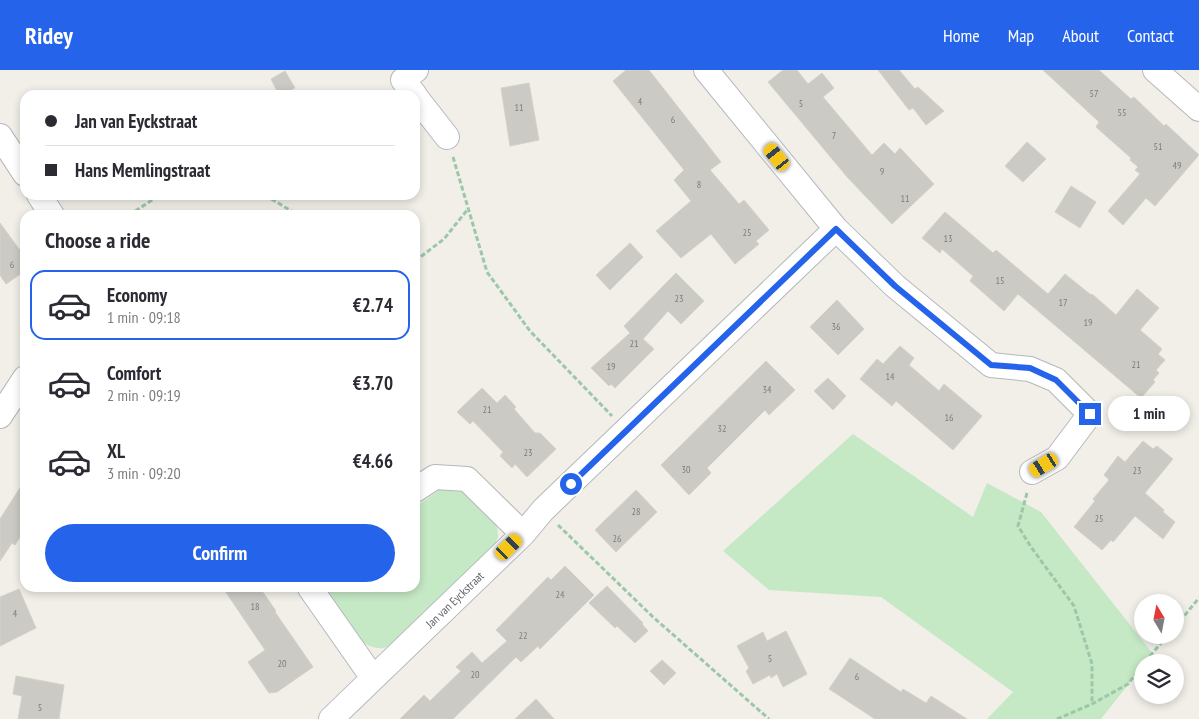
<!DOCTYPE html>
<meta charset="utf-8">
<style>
body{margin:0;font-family:"PT Sans Narrow",sans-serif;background:#f7f7f7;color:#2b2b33;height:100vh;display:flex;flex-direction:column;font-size:19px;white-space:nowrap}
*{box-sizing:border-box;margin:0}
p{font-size:16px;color:#7c7c81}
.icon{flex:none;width:28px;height:28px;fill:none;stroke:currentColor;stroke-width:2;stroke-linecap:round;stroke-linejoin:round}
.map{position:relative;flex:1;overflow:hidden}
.sheet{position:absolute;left:20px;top:140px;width:400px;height:382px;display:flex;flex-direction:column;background:#fff;border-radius:15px;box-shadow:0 2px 8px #0003}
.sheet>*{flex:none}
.top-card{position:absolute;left:20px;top:20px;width:400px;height:110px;border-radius:15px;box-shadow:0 2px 8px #0003;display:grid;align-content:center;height:110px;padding:0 25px;background:#fff}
.needle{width:32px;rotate:350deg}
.buttons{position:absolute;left:1134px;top:524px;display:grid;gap:10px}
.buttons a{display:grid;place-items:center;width:50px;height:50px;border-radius:50%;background:#fff;box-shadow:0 2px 8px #0003;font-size:25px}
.end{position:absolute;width:22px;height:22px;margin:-11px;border:6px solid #2563eb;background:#fff;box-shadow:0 0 0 2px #fff}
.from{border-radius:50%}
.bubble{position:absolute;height:35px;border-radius:18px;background:#fff;box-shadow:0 2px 8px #0003;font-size:16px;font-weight:600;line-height:35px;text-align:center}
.car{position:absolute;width:15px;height:30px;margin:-15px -8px;border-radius:6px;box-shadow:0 0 4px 1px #0007;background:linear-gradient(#f5c518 24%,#345 0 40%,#f5c518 0 76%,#345 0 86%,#f5c518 0)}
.top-card b{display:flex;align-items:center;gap:18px;height:48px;font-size:19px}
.top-card b+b{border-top:1px solid #e1e1e2}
.top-card i{width:12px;height:12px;background:#2b2b33}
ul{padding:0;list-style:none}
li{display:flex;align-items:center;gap:15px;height:70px;margin:0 10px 8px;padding:0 15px;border:2px solid transparent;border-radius:15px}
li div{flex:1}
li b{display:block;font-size:19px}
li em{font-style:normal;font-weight:600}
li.current{border-color:#2563eb}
li>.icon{width:45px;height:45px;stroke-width:1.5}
h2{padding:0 25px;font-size:22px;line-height:60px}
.cta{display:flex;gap:10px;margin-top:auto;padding:10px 25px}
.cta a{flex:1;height:58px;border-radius:30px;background:#2563eb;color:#fff;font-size:20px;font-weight:600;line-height:58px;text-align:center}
header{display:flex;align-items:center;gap:30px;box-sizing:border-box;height:70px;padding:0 25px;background:#2563eb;color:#fff}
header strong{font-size:24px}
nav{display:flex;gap:28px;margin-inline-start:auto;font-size:18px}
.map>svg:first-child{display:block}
.green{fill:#c5e8c5}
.building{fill:#cccac5;stroke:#d6d1c6}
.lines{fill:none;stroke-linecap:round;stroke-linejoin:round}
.minor-casing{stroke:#b5b8bc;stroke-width:26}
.path{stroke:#9cc7a9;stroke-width:3;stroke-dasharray:5 2.5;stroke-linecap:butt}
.minor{stroke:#fff;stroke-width:24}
.route{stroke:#2563eb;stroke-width:6}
.labels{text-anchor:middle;stroke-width:5;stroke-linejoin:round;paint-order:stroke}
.number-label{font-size:10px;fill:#7a7d7f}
.street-label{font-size:12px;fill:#5f6368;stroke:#fff}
</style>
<header>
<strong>Ridey</strong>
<nav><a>Home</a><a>Map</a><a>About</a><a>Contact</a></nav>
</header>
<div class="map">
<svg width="1199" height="649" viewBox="0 0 1199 649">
<rect width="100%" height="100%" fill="#f1efe8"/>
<path class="green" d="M 853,364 L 973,447 L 987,413 L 1041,442 L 1153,584 L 1146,592 L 1142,592 L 1142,597 L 1101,649 L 987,649 L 1013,622 L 881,527 L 769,520 L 723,481 Z
M 441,419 L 464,420 L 497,453 L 498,467 L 494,476 L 395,574 C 390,576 384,579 379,578 C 354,577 340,544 327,525 L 327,518 L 415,518 L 415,437 Z"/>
<path class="building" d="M 626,0 L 649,0 L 721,92 L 710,100 L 739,134 L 744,130 L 769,160 L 756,171 L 759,174 L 735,194 L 711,164 L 681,188 L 656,161 L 691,131 L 674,110 L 684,100 L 613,11 Z
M 783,0 L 797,0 L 808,14 L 822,3 L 834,18 L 823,27 L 872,85 L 884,73 L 895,84 L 900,78 L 934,114 L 892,154 L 848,108 L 768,12 Z
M 878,0 L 899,0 L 915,19 L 918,17 L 944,41 L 926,55 L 913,38 L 909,40 Z
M 1043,0 L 1099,0 L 1131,29 L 1134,27 L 1164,56 L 1166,54 L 1199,85 L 1155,136 L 1146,128 L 1123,155 L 1108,141 L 1140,104 L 1135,100 L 1138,97 L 1130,90 L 1131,88 L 1096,57 L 1099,52 Z
M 285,1 L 295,18 L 279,25 L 271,9 Z
M 529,13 L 539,70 L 510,76 L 501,18 Z
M 1027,72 L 1046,89 L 1023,112 L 1005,96 Z
M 1071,116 L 1096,132 L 1080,158 L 1055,142 Z
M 945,142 L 993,183 L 996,180 L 1048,224 L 1065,204 L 1091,225 L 1092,224 L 1116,245 L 1137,219 L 1159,238 L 1140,260 L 1162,279 L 1158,284 L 1165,290 L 1156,300 L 1159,303 L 1153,310 L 1155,312 L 1141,328 L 1018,224 L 1004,241 L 970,211 L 973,206 L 942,179 L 940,183 L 922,168 Z
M 0,153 L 25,187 L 25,201 L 6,214 L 0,205 Z
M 630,173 L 643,187 L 610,220 L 596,205 Z
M 676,203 L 704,231 L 681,254 L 668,241 L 643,269 L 654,279 L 615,318 L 611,314 L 609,316 L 591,298 L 630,263 L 624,256 Z
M 837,230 L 864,259 L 838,285 L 810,257 Z
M 900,276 L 914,288 L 909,295 L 939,321 L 944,314 L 982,346 L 953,380 L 896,331 L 892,336 L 860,309 L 877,289 L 883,294 Z
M 766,291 L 795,320 L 769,345 L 765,340 L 707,398 L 711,403 L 689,425 L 661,395 Z
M 828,308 L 846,326 L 833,340 L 814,321 Z
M 482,318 L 497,333 L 505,325 L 516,337 L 514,339 L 535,363 L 540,363 L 556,379 L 527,407 L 515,394 L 512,398 L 500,386 L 503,382 L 473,351 L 470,354 L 457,342 Z
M 1143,371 L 1153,379 L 1157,376 L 1173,389 L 1145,423 L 1164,440 L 1163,442 L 1175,452 L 1163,469 L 1135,446 L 1113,472 L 1111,470 L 1102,480 L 1074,457 L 1095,431 L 1093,429 L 1109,410 L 1104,405 L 1118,386 L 1125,392 Z
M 25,410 L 25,459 L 15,475 L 12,473 L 0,491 L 0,449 Z
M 636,420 L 657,442 L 616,482 L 595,460 Z
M 565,496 L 594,525 L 540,579 L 538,576 L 521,592 L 516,587 L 453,649 L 400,649 L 424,625 L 430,631 L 461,601 L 456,597 L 472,582 L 482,593 L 507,571 L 496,560 L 548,507 L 551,510 Z
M 607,516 L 643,553 L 642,554 L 648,561 L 635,573 L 617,556 L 615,558 L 589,533 Z
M 223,518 L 260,518 L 276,541 L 275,542 L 313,597 L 277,622 L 269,623 L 248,592 L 265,580 Z
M 19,519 L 36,558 L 0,576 L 0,527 Z
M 786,561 L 807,604 L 783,617 L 777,604 L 771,608 L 770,605 L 753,614 L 746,601 L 749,598 L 737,576 L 763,562 L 767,571 Z
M 850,588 L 901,622 L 903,619 L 926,633 L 931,626 L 967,649 L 875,649 L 829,619 Z
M 662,590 L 676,603 L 664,615 L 650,601 Z
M 16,606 L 64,615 L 59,649 L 18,649 L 22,626 L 13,624 Z
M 536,629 L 554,649 L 515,649 Z"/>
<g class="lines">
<g class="minor-casing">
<path id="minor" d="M 706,0 L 836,159 L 895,216 L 991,295 L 1030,299 L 1056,310 L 1090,344 L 1057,388 L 1032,402
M 1155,0 L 1199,39
M 415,25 L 403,10 L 416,0
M 415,26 L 447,67
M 0,66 L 25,104
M 39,125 L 52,145
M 0,346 L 25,308
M 415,420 L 435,407 L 467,409 L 523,464
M 310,518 L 373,608
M 331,649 L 523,464 L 543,440 L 836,159"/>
</g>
<path class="path" d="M 453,87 L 487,202 L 530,261 L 612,346
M 265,125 L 298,145
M 129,145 L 160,125
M 415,191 L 444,169 L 468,139
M 1027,423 L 1018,456 L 1031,477 L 1074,536 L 1092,594 L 1092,634
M 558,455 L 653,547 L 769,649
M 1175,557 L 1199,528
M 1145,592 L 1168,565
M 1057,649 L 1092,634 L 1128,614 L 1142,596"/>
<use href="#minor" class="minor"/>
</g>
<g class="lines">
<path class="route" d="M 571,414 L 836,159 L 895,216 L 991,295 L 1030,298 L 1056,310 L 1090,344"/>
</g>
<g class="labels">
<g class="number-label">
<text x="1094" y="27">57</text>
<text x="640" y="35">4</text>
<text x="801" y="37">5</text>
<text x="519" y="41">11</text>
<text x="1122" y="46">55</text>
<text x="673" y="53">6</text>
<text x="834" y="69">7</text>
<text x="1158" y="80">51</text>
<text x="1177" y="99">49</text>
<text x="882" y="105">9</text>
<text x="699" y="118">8</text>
<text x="905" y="132">11</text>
<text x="747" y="166">25</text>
<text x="948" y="172">13</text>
<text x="12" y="198">6</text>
<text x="1000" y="214">15</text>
<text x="679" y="232">23</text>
<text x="1063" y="236">17</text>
<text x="1088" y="256">19</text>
<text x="836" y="260">36</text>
<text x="634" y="277">21</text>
<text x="1136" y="298">21</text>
<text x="611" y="300">19</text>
<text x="890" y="310">14</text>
<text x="767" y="323">34</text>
<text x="487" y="343">21</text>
<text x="949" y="351">16</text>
<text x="722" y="362">32</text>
<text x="528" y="386">23</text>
<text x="686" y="403">30</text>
<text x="1137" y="404">23</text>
<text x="636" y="445">28</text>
<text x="1099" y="452">25</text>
<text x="617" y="472">26</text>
<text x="560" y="528">24</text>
<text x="255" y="540">18</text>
<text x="15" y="547">4</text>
<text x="523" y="569">22</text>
<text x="770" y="592">5</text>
<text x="282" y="597">20</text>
<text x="475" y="608">20</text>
<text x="857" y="610">6</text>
<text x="40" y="641">5</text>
</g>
<g class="street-label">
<text transform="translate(455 530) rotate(-44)" y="4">Jan van Eyckstraat</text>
</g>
</g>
</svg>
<div class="buttons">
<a><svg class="needle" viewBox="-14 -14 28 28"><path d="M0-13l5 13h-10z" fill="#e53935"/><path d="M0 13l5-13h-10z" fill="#7c7c81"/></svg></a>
<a><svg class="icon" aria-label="layers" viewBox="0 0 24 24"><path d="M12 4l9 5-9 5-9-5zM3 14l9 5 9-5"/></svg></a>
</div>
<i class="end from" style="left:571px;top:414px"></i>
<i class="end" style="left:1090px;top:344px"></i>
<div class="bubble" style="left:1108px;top:326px;width:82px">1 min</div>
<i class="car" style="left:777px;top:87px;rotate:321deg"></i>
<i class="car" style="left:1044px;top:395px;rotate:239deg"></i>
<i class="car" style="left:509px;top:477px;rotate:46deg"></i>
<div class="top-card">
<b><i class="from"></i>Jan van Eyckstraat</b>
<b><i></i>Hans Memlingstraat</b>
</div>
<section class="sheet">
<h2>Choose a ride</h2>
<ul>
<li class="current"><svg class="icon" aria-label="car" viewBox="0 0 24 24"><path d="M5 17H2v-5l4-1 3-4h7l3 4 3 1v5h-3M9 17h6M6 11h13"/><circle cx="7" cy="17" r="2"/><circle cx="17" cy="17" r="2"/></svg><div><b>Economy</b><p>1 min · 09:18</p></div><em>€2.74</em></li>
<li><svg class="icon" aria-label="car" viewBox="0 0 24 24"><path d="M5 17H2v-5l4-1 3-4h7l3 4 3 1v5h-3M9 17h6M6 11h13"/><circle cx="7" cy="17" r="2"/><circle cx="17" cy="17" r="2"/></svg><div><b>Comfort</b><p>2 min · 09:19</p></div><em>€3.70</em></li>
<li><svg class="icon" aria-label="car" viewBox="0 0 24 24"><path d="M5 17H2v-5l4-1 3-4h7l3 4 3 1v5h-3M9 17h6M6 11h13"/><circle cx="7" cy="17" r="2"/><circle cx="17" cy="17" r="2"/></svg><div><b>XL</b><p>3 min · 09:20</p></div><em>€4.66</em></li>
</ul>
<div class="cta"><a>Confirm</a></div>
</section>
</div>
